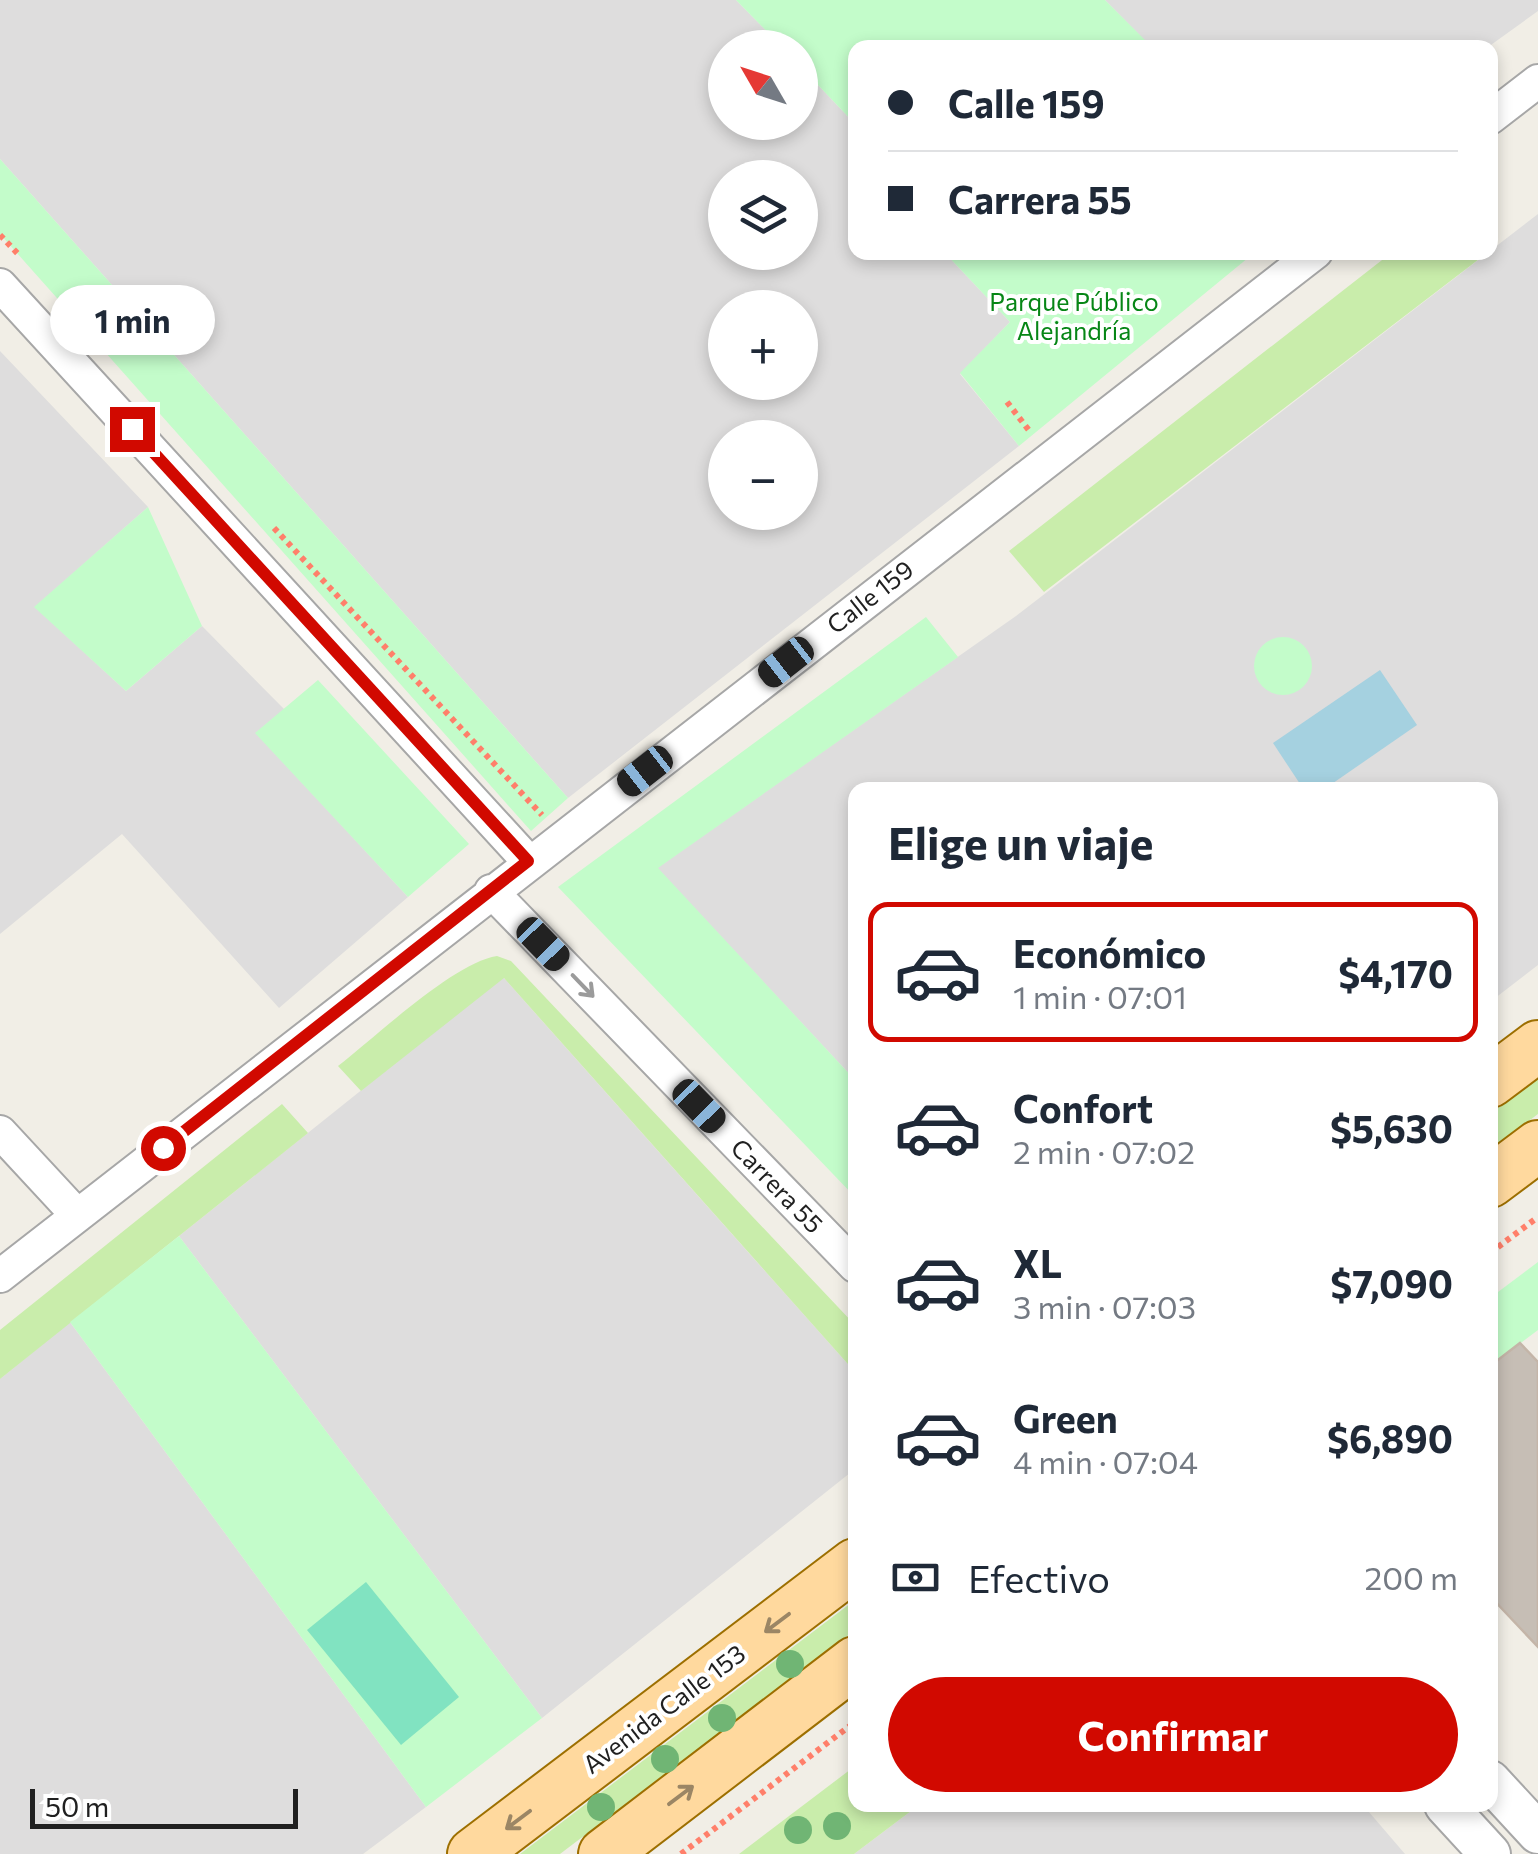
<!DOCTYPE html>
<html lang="es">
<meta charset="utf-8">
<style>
body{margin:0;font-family:Commissioner,sans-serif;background:#f6f6f7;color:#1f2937;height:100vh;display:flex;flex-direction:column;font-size:38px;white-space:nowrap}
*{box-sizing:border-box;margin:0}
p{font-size:32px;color:#747a83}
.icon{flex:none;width:55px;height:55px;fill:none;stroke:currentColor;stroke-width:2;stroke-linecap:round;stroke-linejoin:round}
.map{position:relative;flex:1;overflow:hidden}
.sheet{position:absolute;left:848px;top:782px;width:650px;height:1030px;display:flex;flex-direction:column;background:#fff;border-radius:20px;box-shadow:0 5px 15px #0003}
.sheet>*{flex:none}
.guide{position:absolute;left:848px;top:40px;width:650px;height:220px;border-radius:20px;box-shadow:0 5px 15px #0003;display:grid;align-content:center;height:220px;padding:0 40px;background:#fff}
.needle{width:65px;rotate:309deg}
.controls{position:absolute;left:708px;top:30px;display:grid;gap:20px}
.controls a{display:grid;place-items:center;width:110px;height:110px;border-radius:50%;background:#fff;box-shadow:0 5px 15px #0003;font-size:50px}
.scale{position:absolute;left:30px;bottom:25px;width:268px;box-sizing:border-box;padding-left:10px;border:5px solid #202020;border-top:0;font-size:28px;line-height:35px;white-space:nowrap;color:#202020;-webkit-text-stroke:8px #fff;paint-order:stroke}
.end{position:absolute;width:45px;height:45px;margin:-22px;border:12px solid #d10900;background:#fff;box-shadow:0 0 0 5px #fff}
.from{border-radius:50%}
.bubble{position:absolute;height:70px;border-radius:35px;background:#fff;box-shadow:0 5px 15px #0003;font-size:32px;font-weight:700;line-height:70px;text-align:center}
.car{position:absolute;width:30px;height:60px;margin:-30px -15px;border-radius:12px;box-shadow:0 0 8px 2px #0007;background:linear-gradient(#222 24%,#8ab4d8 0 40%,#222 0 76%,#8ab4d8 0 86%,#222 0)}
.guide b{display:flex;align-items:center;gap:35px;height:95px;font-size:38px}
.guide b+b{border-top:2px solid #e0e1e3}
.guide i{width:25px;height:25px;background:#1f2937}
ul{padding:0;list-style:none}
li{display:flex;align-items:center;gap:30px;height:140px;margin:0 20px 15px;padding:0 20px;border:5px solid transparent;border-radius:20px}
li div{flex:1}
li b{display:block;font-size:38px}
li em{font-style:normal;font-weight:700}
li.active{border-color:#d10900}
li>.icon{width:90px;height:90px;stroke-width:1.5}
h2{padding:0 40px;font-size:45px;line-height:120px}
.pay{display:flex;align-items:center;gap:25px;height:110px;padding:0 40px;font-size:38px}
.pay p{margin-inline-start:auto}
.primary-button{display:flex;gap:20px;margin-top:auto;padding:20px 40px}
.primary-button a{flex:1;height:115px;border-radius:60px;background:#d10900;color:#fff;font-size:40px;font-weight:700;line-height:115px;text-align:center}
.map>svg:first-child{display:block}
.residential{fill:#dedddd;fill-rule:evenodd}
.grass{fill:#c9edab}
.park{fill:#c3fcca}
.pitch{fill:#81e3c1}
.water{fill:#a5d1e0}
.building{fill:#c6beb5;stroke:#c4b5a8;stroke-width:2.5}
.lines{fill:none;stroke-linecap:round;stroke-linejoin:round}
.minor-casing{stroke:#a7a7a7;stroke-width:36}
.tertiary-casing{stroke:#a7a7a7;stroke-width:44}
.primary-casing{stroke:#9d6f00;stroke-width:54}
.path{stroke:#ff7f6a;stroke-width:6;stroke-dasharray:5 5;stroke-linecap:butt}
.minor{stroke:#fff;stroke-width:32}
.tertiary{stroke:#fff;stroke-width:40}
.primary{stroke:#ffd99e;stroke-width:50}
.tree{fill:#70b574}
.oneway{stroke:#9b9b9b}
.oneway2{stroke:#9b8665}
.route{stroke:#d10900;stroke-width:12}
.labels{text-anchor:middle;stroke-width:8;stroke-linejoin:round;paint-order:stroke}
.park-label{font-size:25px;fill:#078616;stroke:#fff}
.street-label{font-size:25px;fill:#202020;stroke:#fff}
</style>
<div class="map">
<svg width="1538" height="1854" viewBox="0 0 1538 1854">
<rect width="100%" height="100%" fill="#f1eee6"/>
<path class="residential" d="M 0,0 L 736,0 L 782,47 L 725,48 L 725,122 L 800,122 L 800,66 L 855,124 L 855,252 L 945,253 L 1010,322 L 960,374 L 1019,446 L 568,798 L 0,159 ZM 725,178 L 800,178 L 800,252 L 725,252 ZM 725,308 L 800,308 L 800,382 L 725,382 ZM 725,438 L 800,438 L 800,512 L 725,512 Z
M 1105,0 L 1538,0 L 1538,11 L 1488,47 L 1152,48 Z
M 1538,214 L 1538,965 L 1490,1002 L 1490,790 L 855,790 L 855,1080 L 657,868 L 1016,616 Z
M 0,351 L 148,507 L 35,607 L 126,691 L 202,626 L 285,710 L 256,733 L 408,897 L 279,1008 L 122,834 L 0,934 Z
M 503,977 L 855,1372 L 855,1469 L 542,1718 L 179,1236 Z
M 70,1322 L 426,1807 L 363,1854 L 0,1854 L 0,1379 Z
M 919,1805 L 1363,1805 L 1405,1854 L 854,1854 Z"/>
<path class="grass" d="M 1391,253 L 1487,253 L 1044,592 L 1009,551 Z
M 497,956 L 511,961 L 855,1325 L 855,1372 L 504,978 L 361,1091 L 338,1066 C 377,1036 453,963 497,956 Z
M 1538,1078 L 1538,1114 L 1490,1150 L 1490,1114 Z
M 282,1104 L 308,1133 L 0,1379 L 0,1330 Z
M 855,1600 L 855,1630 L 560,1854 L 520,1854 Z
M 855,1766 L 855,1805 L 919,1805 L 854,1854 L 739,1854 Z"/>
<path class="park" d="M 736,0 L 1105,0 L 1152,47 L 855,48 L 855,124 L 800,66 L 800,48 L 782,47 Z
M 0,159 L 568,798 L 531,831 L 0,234 Z
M 945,253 L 945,252 L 1254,253 L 1019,446 L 960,373 L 1010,322 Z
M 148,507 L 202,626 L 126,691 L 34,607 Z
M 926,617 L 958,657 L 658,868 L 855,1080 L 855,1197 L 558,887 Z
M1254 666a29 29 0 1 1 58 0a29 29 0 1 1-58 0Z
M 318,680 L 469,844 L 408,897 L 255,733 Z
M 179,1236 L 542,1718 L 426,1807 L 70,1322 Z
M 1538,1262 L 1538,1330 L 1490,1366 L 1490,1298 Z"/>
<path class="pitch" d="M 366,1582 L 459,1697 L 401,1745 L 307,1630 Z"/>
<path class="water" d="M 1380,670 L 1417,725 L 1323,790 L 1304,790 L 1273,743 Z"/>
<path class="building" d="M 1520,1343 L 1538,1362 L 1538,1647 L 1490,1596 L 1490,1366 Z"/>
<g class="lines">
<g class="minor-casing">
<path id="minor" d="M 1490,118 L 1538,81
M 0,285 L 528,861
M 491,891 L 855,1266
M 0,1132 L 77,1215
M 0,1276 L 1316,252"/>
</g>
<g class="tertiary-casing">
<path id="tertiary" d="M 1490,1781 L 1538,1833
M 1445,1805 L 1490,1854"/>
</g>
<g class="primary-casing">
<path id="primary" d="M 1490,1082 L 1538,1046
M 1490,1182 L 1538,1146
M 473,1854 L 855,1564
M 604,1854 L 855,1662"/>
</g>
<path class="path" d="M 0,235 L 20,256
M 1007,402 L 1031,433
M 274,528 L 542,815
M 1490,1253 L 1538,1217
M 681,1854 L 855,1722"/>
<use href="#minor" class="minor"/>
<use href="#tertiary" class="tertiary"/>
<use href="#primary" class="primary"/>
</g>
<g class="tree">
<circle cx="790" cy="1664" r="14"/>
<circle cx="722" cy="1718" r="14"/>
<circle cx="665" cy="1759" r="14"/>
<circle cx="601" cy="1807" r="14"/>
<circle cx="837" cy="1826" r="14"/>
<circle cx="798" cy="1830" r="14"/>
</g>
<defs><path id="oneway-shaft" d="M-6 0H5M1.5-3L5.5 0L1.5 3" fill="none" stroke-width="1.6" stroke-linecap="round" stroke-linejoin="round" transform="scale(2.5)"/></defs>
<use class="oneway" href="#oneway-shaft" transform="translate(583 986) rotate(46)"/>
<g class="oneway2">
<use href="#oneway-shaft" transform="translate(777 1623) rotate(143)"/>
<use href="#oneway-shaft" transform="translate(681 1795) rotate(-37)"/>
<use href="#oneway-shaft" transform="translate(518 1820) rotate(143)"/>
</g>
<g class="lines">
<path class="route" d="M 132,429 L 528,861 L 163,1148"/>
</g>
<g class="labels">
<g class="park-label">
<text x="1074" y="311">Parque Público<tspan x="1074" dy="29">Alejandría</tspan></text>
</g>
<g class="street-label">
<text transform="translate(870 597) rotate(-38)" y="9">Calle 159</text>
<text transform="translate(777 1186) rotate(46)" y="9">Carrera 55</text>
<text transform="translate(664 1709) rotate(-37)" y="9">Avenida Calle 153</text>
</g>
</g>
</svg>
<div class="controls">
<a><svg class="needle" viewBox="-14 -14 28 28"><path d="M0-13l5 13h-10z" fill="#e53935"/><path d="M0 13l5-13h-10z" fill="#747a83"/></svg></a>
<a><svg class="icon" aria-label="layers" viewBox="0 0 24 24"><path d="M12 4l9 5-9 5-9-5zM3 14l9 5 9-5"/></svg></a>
<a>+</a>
<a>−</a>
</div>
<div class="scale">50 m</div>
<i class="end from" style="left:163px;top:1148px"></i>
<i class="end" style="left:132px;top:429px"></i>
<div class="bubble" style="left:50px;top:285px;width:165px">1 min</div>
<i class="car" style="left:786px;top:662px;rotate:232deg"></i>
<i class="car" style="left:645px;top:771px;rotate:232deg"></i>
<i class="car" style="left:543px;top:944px;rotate:136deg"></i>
<i class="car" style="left:699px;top:1106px;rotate:136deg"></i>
<div class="guide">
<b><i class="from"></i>Calle 159</b>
<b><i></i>Carrera 55</b>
</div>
<section class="sheet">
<h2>Elige un viaje</h2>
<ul>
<li class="active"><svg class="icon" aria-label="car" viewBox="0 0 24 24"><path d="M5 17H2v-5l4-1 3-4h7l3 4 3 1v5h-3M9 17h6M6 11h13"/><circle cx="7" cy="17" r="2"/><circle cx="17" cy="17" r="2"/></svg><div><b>Económico</b><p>1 min · 07:01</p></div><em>$4,170</em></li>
<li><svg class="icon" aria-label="car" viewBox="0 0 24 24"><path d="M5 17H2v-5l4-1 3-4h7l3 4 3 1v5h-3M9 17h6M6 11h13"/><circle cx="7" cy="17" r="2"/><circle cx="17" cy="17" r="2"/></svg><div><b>Confort</b><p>2 min · 07:02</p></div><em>$5,630</em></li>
<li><svg class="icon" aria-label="car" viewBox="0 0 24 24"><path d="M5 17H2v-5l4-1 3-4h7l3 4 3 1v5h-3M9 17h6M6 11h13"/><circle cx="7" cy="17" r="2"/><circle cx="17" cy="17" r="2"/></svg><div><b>XL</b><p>3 min · 07:03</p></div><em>$7,090</em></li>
<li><svg class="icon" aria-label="car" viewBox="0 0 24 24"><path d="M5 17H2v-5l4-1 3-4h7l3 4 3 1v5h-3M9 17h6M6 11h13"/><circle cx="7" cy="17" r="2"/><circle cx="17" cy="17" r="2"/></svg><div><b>Green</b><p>4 min · 07:04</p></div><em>$6,890</em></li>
</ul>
<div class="pay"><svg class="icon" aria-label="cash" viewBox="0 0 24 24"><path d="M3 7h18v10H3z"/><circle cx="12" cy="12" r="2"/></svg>Efectivo<p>200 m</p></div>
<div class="primary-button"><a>Confirmar</a></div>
</section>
</div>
